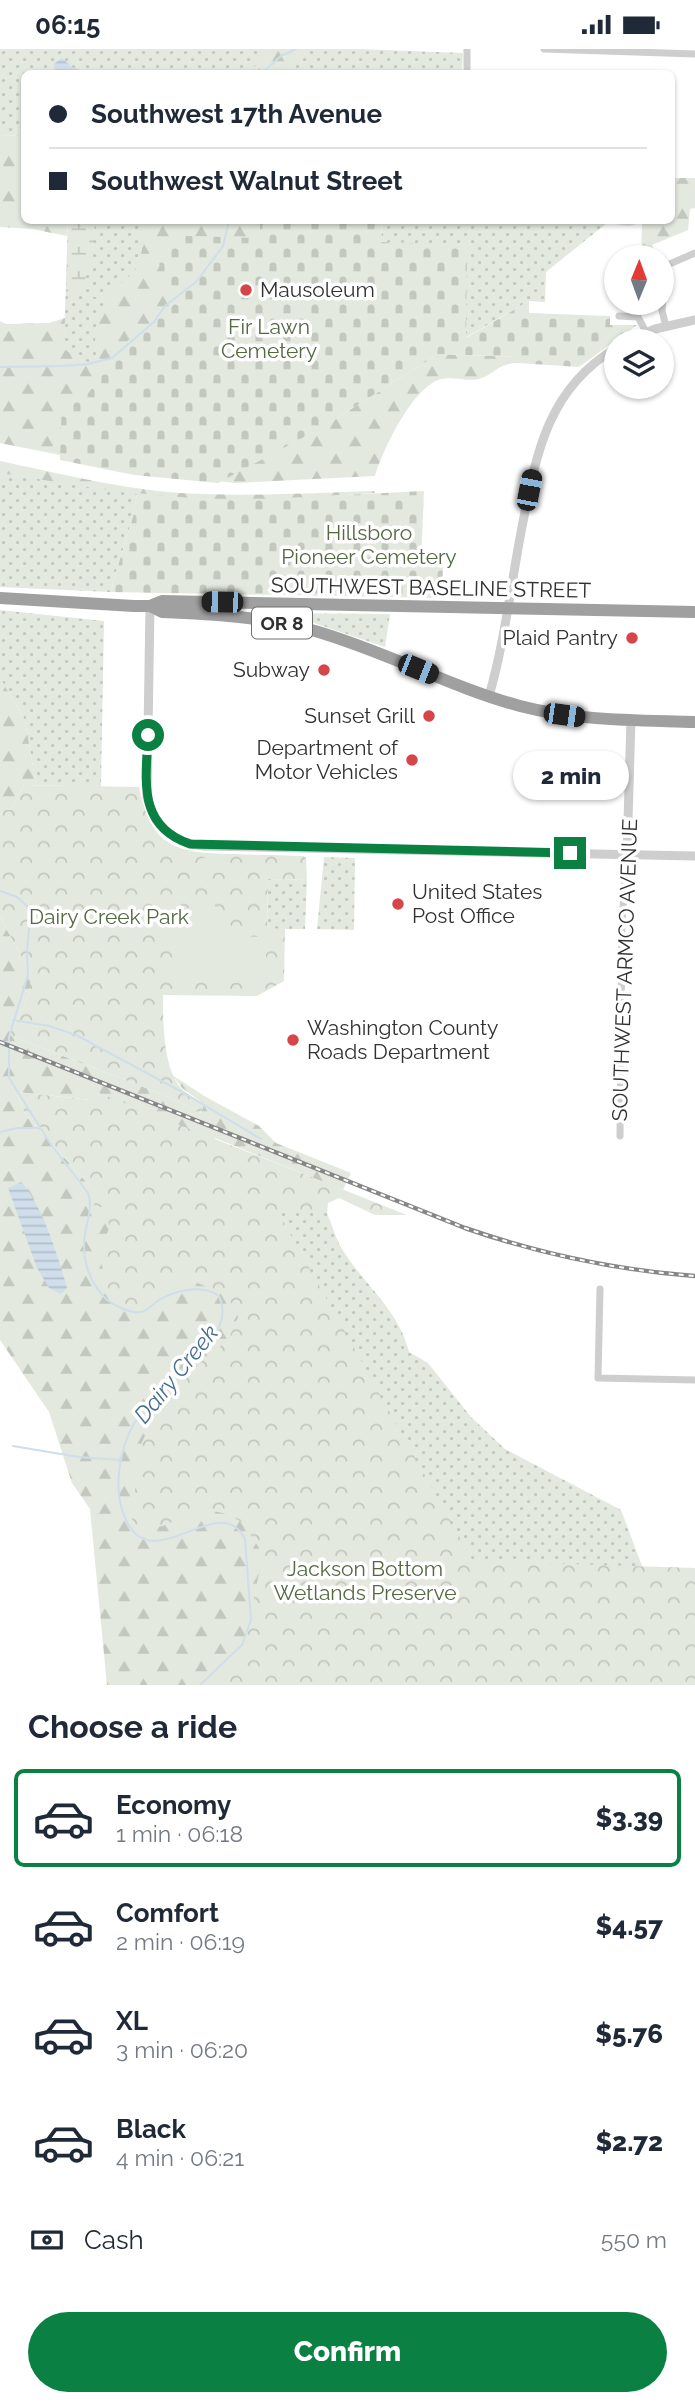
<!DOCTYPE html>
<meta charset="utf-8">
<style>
body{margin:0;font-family:Raleway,sans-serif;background:#f2f2f3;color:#1f2937;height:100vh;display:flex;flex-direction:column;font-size:26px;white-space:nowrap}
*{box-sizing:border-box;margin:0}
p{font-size:23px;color:#747a83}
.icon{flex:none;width:38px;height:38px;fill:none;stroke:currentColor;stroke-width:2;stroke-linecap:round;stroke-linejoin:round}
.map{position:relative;height:1636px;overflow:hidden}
.drawer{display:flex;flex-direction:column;background:#fff;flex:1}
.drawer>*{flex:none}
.top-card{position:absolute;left:21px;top:21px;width:654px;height:154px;border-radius:10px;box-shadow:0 2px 5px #0004;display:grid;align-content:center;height:154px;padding:0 28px;background:#fff}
.needle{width:46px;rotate:1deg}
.tools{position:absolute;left:604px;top:196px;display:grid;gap:14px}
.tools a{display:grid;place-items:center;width:70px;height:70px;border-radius:50%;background:#fff;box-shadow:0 2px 5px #0004;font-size:35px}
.end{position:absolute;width:32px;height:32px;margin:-16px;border:9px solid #0b8043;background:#fff;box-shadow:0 0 0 4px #fff}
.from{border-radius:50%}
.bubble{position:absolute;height:49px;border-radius:24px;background:#fff;box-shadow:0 2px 5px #0004;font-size:23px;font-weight:800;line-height:49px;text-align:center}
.car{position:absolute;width:21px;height:42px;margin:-21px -10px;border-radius:9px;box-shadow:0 0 5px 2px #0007;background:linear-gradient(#222 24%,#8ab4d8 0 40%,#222 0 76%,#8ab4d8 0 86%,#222 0)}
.top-card b{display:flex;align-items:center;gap:24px;height:66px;font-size:26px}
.top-card b+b{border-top:2px solid #e0e1e3}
.top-card i{width:18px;height:18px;background:#1f2937}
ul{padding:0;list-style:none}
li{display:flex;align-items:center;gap:21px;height:98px;margin:0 14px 10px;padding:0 14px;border:4px solid transparent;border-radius:10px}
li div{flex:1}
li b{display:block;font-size:26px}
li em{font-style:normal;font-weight:800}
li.active{border-color:#0b8043}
li>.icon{width:63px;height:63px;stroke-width:1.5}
h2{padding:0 28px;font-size:32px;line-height:84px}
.pay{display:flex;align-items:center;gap:18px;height:77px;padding:0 28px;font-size:26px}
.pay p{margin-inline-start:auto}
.action{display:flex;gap:14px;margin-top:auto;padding:14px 28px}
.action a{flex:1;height:80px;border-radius:42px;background:#0b8043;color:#fff;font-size:28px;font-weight:800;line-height:80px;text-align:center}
.status{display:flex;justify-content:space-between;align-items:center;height:49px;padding:0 35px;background:#fff;direction:ltr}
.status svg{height:19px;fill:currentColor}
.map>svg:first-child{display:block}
.grass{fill:url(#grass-dots)}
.forest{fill:url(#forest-firs)}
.wetland{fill:url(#wetland-marsh)}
.cemetery{fill:url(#cemetery-stones)}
.park{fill:url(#park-crowns)}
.pitch{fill:#e3e9de}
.water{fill:url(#water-rules)}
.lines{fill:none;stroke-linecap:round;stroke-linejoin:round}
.stream{stroke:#cfdeea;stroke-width:2}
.minor{stroke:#cecece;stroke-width:7}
.tertiary{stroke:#cecece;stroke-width:9}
.trunk{stroke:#a0a0a0;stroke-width:12}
.rail-casing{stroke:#868686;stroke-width:4.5}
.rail{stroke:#fff;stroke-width:2;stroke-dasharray:5;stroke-linecap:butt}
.route{stroke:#0b8043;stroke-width:9}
.poi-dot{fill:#d64547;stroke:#fff;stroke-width:2.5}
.labels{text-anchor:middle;stroke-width:7;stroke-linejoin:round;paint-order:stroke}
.shield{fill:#fff;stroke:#6f6f6f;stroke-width:2}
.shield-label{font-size:19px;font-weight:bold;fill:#313131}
.poi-label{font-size:21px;fill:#313131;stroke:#fff;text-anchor:end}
.park-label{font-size:21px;fill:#526942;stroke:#fff}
.street-label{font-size:21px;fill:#313131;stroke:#fff}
.water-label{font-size:23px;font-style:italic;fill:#456d8d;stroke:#fff}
</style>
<div class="status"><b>06:15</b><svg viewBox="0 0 49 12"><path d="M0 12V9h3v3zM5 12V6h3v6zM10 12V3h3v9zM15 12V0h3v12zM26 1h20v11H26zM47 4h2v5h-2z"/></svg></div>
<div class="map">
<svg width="695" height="1636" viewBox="0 0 695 1636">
<defs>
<pattern id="grass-dots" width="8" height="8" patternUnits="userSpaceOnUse" patternTransform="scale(1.75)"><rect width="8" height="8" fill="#e3e9de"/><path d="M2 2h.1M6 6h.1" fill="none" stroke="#c3c8bf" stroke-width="1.8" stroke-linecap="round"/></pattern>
<pattern id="forest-firs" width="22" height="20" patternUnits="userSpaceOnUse" patternTransform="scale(1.75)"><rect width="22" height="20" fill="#e3e9de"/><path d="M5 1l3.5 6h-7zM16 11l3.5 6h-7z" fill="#c3c8bf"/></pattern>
<pattern id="wetland-marsh" width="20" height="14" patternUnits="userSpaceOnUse" patternTransform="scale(1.75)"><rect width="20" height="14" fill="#e3e9de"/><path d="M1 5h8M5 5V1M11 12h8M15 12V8" fill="none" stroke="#c3c8bf"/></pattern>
<pattern id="cemetery-stones" width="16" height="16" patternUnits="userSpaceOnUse" patternTransform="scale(1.75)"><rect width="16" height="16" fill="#e3e9de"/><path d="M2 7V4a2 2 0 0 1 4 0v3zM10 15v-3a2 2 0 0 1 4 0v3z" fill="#c3c8bf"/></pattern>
<pattern id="park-crowns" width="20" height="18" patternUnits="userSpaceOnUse" patternTransform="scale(1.75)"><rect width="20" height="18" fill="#e3e9de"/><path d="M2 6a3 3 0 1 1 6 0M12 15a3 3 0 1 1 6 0" fill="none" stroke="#c3c8bf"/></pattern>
<pattern id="water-rules" width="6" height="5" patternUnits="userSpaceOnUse" patternTransform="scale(1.75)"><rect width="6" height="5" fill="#cfdeea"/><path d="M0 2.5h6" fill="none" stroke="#b2bfc9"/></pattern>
</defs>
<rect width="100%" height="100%" fill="#fff"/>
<path class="grass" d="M 0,0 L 359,0 L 463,4 L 462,24 L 24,24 L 24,87 L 0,86 Z
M 68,172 L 260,172 L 160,231 L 62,349 Z
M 382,172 L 646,172 L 629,177 L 607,174 L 546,223 L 545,253 L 529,252 L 465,289 L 381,193 Z
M 0,424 L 137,444 L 133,468 L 110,543 L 0,538 Z
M 0,561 L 104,572 L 101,738 L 36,736 L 25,671 L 0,629 Z
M 269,564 L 390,565 L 385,598 L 308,572 Z
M 324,808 L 355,809 L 354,881 L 317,880 Z
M 268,830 L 307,831 L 305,880 L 267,880 Z
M 327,1150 L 323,1161 L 327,1164 C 332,1176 336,1190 342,1200 C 364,1236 399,1261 409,1303 L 428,1314 L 471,1368 L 505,1400 L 621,1461 L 642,1517 L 629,1517 L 695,1636 L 186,1371 L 244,1162 Z"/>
<path class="forest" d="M 267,0 L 311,0 L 307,6 L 285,24 L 248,24 L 260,12 Z
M 0,86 L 24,87 L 24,172 L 68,172 L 67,187 L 32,180 L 0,178 Z
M 672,129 L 695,129 L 695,159 L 690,160 L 688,181 L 652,196 L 658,208 L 641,208 L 642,173 L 672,172 Z
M 139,172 L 260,172 L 260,189 L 326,376 L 438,305 L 518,308 L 518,314 C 498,314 495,325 479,330 C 467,333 453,327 441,330 C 412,338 383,401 375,427 L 236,434 L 155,425 L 0,394 L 0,272 L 6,275 L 49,274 L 65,269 L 64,300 L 83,312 L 89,313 L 96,308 L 95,291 L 106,243 L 123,233 L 136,220 L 144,195 Z
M 0,412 C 57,424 122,440 180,444 C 245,448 310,444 374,442 L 375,444 C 321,447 267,453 213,451 C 142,449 71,435 0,424 Z
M 0,629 L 25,671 L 36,736 L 24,736 L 11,761 L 0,761 Z
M 0,868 L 30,923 L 30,939 L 25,955 L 9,986 L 164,1046 L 201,1064 L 204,1055 L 182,1039 L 172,1026 L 206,1048 L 259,1077 L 276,1094 L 351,1124 L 343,1141 L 215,1089 L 214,1091 L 85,1040 L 91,1051 L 17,1043 L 25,1065 L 90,1137 L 244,1162 L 259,1245 L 204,1435 L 285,1511 L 233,1636 L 107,1636 L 90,1460 L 72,1434 L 49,1363 L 0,1291 Z"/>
<path class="wetland" d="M 68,172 L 95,172 L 93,204 L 82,241 L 85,244 L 101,246 L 102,249 L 66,244 Z"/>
<path class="cemetery" d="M 260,172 L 382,172 L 381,193 L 467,196 L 466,289 L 529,252 L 529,264 L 610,267 L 610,276 L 637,276 L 579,318 L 518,314 L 518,308 L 438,305 L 326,376 L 218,434 L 134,426 L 60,411 L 62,349 L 84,350 L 126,293 L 173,257 L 175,250 L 160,231 L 159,202 L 186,187 L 260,189 Z
M 424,442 L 421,514 L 443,515 L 442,549 L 110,543 L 133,468 L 137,444 L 212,451 L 244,451 Z"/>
<path class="park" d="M 24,736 L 139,738 C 151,799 177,804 233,805 C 257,806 281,806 304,807 L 306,809 L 307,831 L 268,830 L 267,879 L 285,880 L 284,932 L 257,947 L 163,946 C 163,972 163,1019 181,1039 C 187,1045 197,1050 204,1055 L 201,1064 L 164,1046 L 9,986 L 25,955 L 30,939 L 30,923 L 0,868 L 0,761 L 11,761 Z
M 84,1038 L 407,1166 L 375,1166 L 339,1149 L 328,1154 L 327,1164 L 278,1163 L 473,1512 L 695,1519 L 695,1636 L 212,1636 L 241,1611 L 263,1505 L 242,1473 L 226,1465 L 202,1459 L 163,1477 L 140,1480 L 132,1471 L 139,1400 L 155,1364 L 186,1325 L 228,1291 L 238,1268 L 228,1247 L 186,1229 L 141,1264 L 117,1250 L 109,1242 L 99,1206 L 109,1179 L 107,1158 L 95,1158 L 90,1137 L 25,1065 L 17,1043 L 90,1051 Z"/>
<path class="pitch" d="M 201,809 L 228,810 L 228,824 L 200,823 Z
M 200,848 L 208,848 L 233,879 L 228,887 L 266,888 L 266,934 L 177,933 L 177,886 L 171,876 Z"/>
<path class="water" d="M 62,9 L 72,18 L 87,24 L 55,24 L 54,15 Z
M 21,1133 C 42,1154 59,1210 67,1239 L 61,1245 L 49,1239 L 37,1219 L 8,1139 Z"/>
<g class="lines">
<path class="stream" d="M 262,24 L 281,7 L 296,0
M 0,318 L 63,317 L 88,315 L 112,309 L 154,273 L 165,257 L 196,233 L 223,197 L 229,172
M 0,842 L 17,848 L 27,857 L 30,868 L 27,902 L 28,926 L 9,988 L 9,1029 L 50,1094 L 88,1144 C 93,1158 87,1171 85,1185 C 81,1209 89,1233 106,1250 C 113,1256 131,1265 141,1263 C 147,1262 153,1255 159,1251 C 176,1241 202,1235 219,1247 C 238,1286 178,1319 157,1343 C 152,1348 150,1356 146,1361 C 142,1365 138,1368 135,1373 C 119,1399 112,1443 126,1471 C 153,1530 220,1439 245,1490 L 251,1571 L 242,1596 L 200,1636
M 13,971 L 49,977 L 76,986 L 182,1043 L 261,1090
M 0,1083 L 17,1079 L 40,1079
M 13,1397 L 79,1408 L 120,1411"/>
<path class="minor" d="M 544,0 L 695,5
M 467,24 L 467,0
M 619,267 L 638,268 L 646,283
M 666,277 L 662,262 L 665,217 L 695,204
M 620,1087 L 622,872 L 627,806
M 600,1240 L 598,1329 L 695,1331"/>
<path class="tertiary" d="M 627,292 L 655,280 L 695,271
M 150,557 L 147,748 C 154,777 174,794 204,797 L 695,807
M 489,647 C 505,592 511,534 522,478 C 536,406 547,340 616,299
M 627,806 L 631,671"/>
<path class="trunk" d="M 0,549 L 134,557 L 150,557 L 162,552 L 695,563
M 150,557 L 162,563 C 213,565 265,568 315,582 C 385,602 450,638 520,657 C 577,672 636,671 695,673"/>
<g class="rail-casing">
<path id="rail" d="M 0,993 L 465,1179 C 540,1205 616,1221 695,1227"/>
</g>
<use href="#rail" class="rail"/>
</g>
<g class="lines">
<path class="route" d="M 148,686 C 146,731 137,777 190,795 L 570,804"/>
</g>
<g class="poi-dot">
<circle cx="246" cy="241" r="7"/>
<circle cx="632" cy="589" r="7"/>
<circle cx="324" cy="621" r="7"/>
<circle cx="429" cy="667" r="7"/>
<circle cx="412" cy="711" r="7"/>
<circle cx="398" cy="855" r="7"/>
<circle cx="293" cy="991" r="7"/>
</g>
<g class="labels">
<rect class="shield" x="252" y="558.5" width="60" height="31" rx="5"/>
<g class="shield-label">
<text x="282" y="581">OR 8</text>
</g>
<g class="poi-label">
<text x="260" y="248" text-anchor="start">Mausoleum</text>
<text x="618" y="596">Plaid Pantry</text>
<text x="310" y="628">Subway</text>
<text x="415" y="674">Sunset Grill</text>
<text x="398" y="706">Department of<tspan x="398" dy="24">Motor Vehicles</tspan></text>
<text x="412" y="850" text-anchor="start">United States<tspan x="412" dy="24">Post Office</tspan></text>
<text x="307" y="986" text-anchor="start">Washington County<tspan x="307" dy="24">Roads Department</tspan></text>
</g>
<g class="park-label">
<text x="269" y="285">Fir Lawn<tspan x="269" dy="24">Cemetery</tspan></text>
<text x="369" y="491">Hillsboro<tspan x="369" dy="24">Pioneer Cemetery</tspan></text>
<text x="109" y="875">Dairy Creek Park</text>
<text x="365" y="1527">Jackson Bottom<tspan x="365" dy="24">Wetlands Preserve</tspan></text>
</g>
<g class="street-label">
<text transform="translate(431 539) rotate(1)" y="7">SOUTHWEST BASELINE STREET</text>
<text transform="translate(625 921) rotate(-88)" y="7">SOUTHWEST ARMCO AVENUE</text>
</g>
<g class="water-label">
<text transform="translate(176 1325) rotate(-51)" y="8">Dairy Creek</text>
</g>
</g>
</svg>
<div class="tools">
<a><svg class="needle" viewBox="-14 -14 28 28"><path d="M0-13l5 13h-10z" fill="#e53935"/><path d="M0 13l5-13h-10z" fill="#747a83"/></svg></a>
<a><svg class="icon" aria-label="layers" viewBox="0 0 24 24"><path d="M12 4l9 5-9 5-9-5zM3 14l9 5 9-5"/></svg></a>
</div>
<i class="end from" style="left:148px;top:686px"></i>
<i class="end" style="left:570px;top:804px"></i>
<div class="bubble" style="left:513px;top:702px;width:116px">2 min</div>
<i class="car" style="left:529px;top:441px;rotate:11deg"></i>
<i class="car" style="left:222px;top:553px;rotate:271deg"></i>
<i class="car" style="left:418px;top:620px;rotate:112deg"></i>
<i class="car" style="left:564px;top:666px;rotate:98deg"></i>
<div class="top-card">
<b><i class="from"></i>Southwest 17th Avenue</b>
<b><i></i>Southwest Walnut Street</b>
</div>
</div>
<section class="drawer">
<h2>Choose a ride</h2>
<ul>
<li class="active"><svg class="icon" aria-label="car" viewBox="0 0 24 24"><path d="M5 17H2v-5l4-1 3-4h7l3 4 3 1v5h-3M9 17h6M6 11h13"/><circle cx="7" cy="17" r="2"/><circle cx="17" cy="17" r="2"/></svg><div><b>Economy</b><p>1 min · 06:18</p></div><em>$3.39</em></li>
<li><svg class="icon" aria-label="car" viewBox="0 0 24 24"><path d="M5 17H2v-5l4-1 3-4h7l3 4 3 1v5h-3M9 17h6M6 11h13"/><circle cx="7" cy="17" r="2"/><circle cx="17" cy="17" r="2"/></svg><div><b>Comfort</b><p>2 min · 06:19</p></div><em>$4.57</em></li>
<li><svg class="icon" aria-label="car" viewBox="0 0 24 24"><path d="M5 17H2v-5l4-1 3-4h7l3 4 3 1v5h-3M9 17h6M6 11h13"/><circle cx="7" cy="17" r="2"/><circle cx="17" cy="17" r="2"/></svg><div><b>XL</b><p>3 min · 06:20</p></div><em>$5.76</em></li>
<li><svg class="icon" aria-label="car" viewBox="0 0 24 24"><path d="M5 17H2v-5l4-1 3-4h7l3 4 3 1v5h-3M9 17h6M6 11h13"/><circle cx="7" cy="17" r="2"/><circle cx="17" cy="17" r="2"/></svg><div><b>Black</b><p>4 min · 06:21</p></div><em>$2.72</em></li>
</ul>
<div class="pay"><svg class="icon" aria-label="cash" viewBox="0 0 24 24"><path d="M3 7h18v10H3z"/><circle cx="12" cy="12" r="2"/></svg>Cash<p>550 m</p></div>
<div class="action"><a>Confirm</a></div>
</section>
